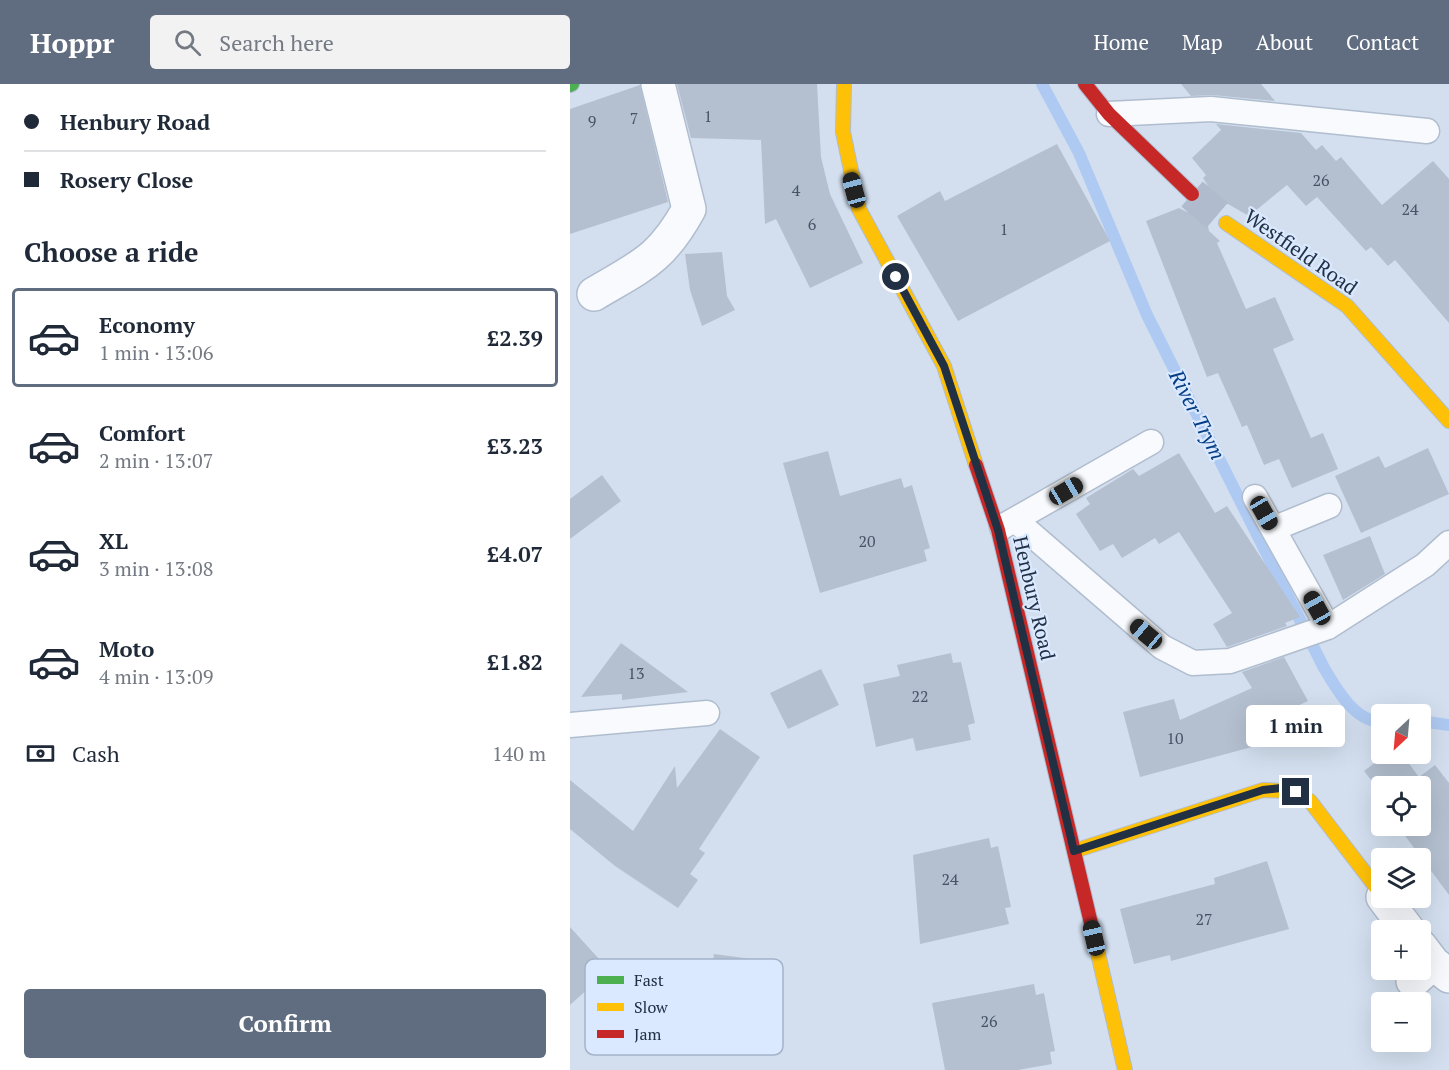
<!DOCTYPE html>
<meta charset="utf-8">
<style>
body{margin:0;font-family:"PT Serif",serif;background:#f2f2f3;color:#1f2937;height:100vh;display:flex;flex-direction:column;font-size:22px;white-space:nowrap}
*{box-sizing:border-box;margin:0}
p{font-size:20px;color:#747a83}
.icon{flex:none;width:33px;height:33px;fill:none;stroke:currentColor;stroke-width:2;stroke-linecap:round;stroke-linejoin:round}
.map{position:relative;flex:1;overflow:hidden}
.panel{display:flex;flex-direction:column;background:#fff;width:570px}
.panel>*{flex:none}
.top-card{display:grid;align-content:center;height:132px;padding:0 24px;background:#fff}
.needle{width:39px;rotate:206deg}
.tools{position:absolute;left:801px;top:620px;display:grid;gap:12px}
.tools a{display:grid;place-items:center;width:60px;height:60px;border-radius:6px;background:#fff;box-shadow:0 6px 24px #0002;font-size:30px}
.end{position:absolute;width:27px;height:27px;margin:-14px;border:8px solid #223044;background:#fff;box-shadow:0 0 0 3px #fff}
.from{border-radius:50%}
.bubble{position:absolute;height:42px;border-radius:6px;background:#fff;box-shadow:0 6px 24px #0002;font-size:20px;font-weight:800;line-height:42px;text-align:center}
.car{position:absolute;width:18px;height:36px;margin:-18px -9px;border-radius:8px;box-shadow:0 0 4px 2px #0007;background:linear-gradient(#222 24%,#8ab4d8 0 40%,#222 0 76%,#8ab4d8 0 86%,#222 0)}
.top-card b{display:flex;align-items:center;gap:21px;height:57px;font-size:22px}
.top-card b+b{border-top:2px solid #e0e1e3}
.top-card i{width:15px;height:15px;background:#1f2937}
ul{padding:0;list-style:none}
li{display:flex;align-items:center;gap:18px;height:99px;margin:0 12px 9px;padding:0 12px;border:3px solid transparent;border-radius:6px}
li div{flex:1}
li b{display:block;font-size:22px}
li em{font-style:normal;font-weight:800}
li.current{border-color:#606d80}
li>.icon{width:54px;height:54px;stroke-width:1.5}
h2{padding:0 24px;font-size:27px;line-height:72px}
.pay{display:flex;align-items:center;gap:15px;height:66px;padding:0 24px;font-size:22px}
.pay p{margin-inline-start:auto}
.cta{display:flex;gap:12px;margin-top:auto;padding:12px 24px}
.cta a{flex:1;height:69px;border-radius:6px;background:#606d80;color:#fff;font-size:24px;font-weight:800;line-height:69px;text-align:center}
header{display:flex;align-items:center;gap:36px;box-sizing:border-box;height:84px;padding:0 30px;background:#606d80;color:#fff}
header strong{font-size:28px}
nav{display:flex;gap:33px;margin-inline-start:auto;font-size:21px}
.search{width:420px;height:54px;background:#f2f2f3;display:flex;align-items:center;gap:15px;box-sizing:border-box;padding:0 21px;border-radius:6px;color:#747a83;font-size:22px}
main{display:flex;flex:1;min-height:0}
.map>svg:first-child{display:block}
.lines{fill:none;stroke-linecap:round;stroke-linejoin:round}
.stream{stroke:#afcaf2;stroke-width:12}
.building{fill:#b4c0d0}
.secondary-tunnel{stroke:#b0bccd;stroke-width:33;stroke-dasharray:33 16;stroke-linecap:butt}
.lane-casing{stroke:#b0bdce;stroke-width:27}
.street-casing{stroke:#b0bdce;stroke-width:36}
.fast-casing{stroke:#b0bdce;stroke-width:16}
.slow-casing{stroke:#b0bdce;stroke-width:16}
.jam-casing{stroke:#b0bdce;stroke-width:16}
.lane{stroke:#f8fafd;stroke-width:24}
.street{stroke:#f8fafd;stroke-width:33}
.fast{stroke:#4caf50;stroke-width:14}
.slow{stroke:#ffc107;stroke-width:14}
.jam{stroke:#c62828;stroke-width:14}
.route{stroke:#223044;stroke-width:8}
.labels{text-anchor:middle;stroke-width:4.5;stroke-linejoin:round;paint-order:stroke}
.number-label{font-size:16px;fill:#465467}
.street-label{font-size:20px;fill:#223044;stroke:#dae9ff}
.water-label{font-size:21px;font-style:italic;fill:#053e84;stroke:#dae9ff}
.key{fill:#dae9ff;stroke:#a3b2c7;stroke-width:1.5}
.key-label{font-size:16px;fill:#223044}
</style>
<header>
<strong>Hoppr</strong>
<div class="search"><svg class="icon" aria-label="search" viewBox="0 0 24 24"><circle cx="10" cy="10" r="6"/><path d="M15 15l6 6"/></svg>Search here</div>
<nav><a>Home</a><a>Map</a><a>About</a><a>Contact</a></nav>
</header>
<main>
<section class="panel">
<div class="top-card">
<b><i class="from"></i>Henbury Road</b>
<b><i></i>Rosery Close</b>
</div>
<h2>Choose a ride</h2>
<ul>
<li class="current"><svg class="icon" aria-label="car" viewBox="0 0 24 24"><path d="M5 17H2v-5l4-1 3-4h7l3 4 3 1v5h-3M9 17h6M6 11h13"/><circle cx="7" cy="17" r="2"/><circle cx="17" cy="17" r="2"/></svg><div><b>Economy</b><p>1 min · 13:06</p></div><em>£2.39</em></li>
<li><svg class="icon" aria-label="car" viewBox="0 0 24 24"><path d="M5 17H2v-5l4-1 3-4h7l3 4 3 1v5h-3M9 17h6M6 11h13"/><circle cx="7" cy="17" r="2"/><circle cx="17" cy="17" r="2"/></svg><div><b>Comfort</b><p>2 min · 13:07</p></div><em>£3.23</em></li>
<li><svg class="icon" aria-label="car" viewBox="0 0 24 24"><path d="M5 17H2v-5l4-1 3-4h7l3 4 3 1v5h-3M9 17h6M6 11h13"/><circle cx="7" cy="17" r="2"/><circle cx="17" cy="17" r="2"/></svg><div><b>XL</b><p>3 min · 13:08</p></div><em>£4.07</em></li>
<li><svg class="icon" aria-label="car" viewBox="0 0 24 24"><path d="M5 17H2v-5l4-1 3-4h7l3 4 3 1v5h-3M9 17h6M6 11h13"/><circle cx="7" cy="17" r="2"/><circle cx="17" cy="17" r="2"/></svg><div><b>Moto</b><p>4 min · 13:09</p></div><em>£1.82</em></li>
</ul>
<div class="pay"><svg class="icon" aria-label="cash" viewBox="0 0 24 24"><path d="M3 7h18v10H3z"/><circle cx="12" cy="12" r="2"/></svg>Cash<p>140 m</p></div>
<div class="cta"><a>Confirm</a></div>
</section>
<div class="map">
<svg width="879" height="986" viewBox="0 0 879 986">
<rect width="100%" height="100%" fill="#d3dfef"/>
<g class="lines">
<path class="stream" d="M 472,0 L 509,69 L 577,231 L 754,584 C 765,603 786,640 812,637
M 850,637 L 879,641"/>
</g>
<path class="building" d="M 107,0 L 247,0 L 251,73 L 260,110 L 293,179 L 240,204 L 206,135 L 195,140 L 191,56 L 121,54 Z
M 611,0 L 691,0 L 705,17 L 642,11 L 621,12 Z
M 70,1 L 98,118 L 0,150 L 0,25 Z
M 646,40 L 731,49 L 746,66 L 752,61 L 766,77 L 771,73 L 812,121 L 863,77 L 879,95 L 879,239 L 825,176 L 818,182 L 801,163 L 796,167 L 747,113 L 736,122 L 717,101 L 679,132 L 658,120 L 647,122 L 640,129 L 637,137 L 639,147 L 650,157 L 647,159 L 676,225 L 705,213 L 724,256 L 703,265 L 741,354 L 753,349 L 768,385 L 722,404 L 709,375 L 694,381 L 677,341 L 672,343 L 648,289 L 637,293 L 576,137 L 609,124 L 617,128 L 627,128 L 636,123 L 640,115 L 640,105 L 633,94 L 636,91 L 622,74 L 651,46 Z
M 487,60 L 540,157 L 388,237 L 327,132 L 370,107 L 375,117 Z
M 152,168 L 157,212 L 165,226 L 132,242 L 120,206 L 115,170 Z
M 858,364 L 879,410 L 791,449 L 765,392 L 809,372 L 815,384 Z
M 258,367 L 270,412 L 331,394 L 334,404 L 342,401 L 360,464 L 354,466 L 357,477 L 250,509 L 213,379 Z
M 609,369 L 645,429 L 657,422 L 730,533 L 715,539 L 717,542 L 657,563 L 643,540 L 662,529 L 609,448 L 589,460 L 585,454 L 552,474 L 543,460 L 530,467 L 506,430 L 520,420 L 516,414 L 563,385 L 569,392 Z
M 32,391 L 51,417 L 0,455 L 0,415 Z
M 800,452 L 815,490 L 773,516 L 753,471 Z
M 51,559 L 118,608 L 52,616 L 52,610 L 11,613 Z
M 381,569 L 383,579 L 391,578 L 405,639 L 398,641 L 401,656 L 346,667 L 343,654 L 306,663 L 293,600 L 330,592 L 327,581 Z
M 714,573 L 738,617 L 710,630 L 713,635 L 681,649 L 682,663 L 570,693 L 553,628 L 604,615 L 610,636 L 682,604 L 672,588 Z
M 251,585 L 269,621 L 218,645 L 200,609 Z
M 150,645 L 190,673 L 129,765 L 135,769 L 120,790 L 128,796 L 108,824 L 45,782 L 0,745 L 0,696 L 63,747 L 105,682 L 107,704 Z
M 818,669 L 831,669 L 849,693 L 865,681 L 879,699 L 879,811 L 827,741 L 850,741 L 850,702 L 812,702 L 812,710 L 794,687 Z
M 419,754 L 421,764 L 428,762 L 441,823 L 435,824 L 439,840 L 350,860 L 343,771 Z
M 697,777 L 719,845 L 601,877 L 600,871 L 564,880 L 550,825 L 645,800 L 644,794 Z
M 0,843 L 39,886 L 0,921 Z
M 144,870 L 189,876 L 184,909 L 139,902 Z
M 464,900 L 466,911 L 474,909 L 485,967 L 480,968 L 482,980 L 448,986 L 375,986 L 362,919 Z"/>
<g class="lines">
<path class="secondary-tunnel" d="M 622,110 L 656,139"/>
<g class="lane-casing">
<path id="lane" d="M 539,30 L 641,25 L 857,47
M 685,413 L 758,543
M 445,436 L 592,563 L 623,579 L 660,577 L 758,543 L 855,481 L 879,459
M 432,443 L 581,358
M 703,445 L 759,422
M 0,641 L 137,629"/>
</g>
<g class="street-casing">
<path id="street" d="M 24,210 C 71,182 91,176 119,125 L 88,0
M 813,813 L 838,846
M 850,862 L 863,879 L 879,892
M 843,897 L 863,879"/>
</g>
<g class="fast-casing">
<path id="fast" d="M 0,1 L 2,0"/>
</g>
<g class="slow-casing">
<path id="slow" d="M 274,0 L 273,48 L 289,125 L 374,282 L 406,381
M 656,139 L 777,222 L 879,337
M 504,767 L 693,706 L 717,707 L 740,717 L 812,811
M 524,852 L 555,986"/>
</g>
<g class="jam-casing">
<path id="jam" d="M 515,0 L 539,30 L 622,110
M 406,381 L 428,446 L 524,852"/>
</g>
<use href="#lane" class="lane"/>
<use href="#street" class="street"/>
<use href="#fast" class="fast"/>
<use href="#slow" class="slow"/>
<use href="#jam" class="jam"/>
</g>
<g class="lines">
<path class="route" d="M 326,193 L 374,282 L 428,446 L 504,767 L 693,706 L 711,704 L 726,708"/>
</g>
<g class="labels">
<g class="number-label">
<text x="138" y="38">1</text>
<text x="64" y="40">7</text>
<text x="22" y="43">9</text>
<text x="751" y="102">26</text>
<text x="226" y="112">4</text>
<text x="840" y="131">24</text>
<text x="242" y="146">6</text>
<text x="434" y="151">1</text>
<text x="297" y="463">20</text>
<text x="66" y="595">13</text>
<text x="350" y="618">22</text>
<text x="605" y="660">10</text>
<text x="380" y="801">24</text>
<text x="634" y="841">27</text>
<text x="419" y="943">26</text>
</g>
<g class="street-label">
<text transform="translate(731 168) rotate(35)" y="7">Westfield Road</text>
<text transform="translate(464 514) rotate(77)" y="7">Henbury Road</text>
</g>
<g class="water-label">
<text transform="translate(627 331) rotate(63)" y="7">River Trym</text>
</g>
</g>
<rect x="15" y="875" width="198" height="96" rx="9" class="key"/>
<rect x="27" y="892" width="27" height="8" fill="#4caf50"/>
<rect x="27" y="919" width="27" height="8" fill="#ffc107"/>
<rect x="27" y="946" width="27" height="8" fill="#c62828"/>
<g class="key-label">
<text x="64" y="902">Fast</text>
<text x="64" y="929">Slow</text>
<text x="64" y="956">Jam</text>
</g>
</svg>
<div class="tools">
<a><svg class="needle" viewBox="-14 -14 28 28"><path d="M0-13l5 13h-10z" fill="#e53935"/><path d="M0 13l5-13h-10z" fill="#747a83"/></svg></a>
<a><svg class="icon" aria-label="locate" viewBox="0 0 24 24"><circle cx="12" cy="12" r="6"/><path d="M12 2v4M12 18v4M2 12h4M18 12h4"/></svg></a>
<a><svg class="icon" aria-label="layers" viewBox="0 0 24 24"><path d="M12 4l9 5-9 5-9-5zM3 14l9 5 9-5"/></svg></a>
<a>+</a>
<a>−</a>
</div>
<i class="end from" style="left:326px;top:193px"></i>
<i class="end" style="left:726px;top:708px"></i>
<div class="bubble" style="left:676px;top:621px;width:99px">1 min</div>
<i class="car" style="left:284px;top:106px;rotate:345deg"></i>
<i class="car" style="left:496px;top:407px;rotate:60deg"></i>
<i class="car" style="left:694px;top:429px;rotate:150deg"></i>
<i class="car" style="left:747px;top:524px;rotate:331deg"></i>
<i class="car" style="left:576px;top:550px;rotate:310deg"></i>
<i class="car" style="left:524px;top:854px;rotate:347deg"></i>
</div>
</main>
